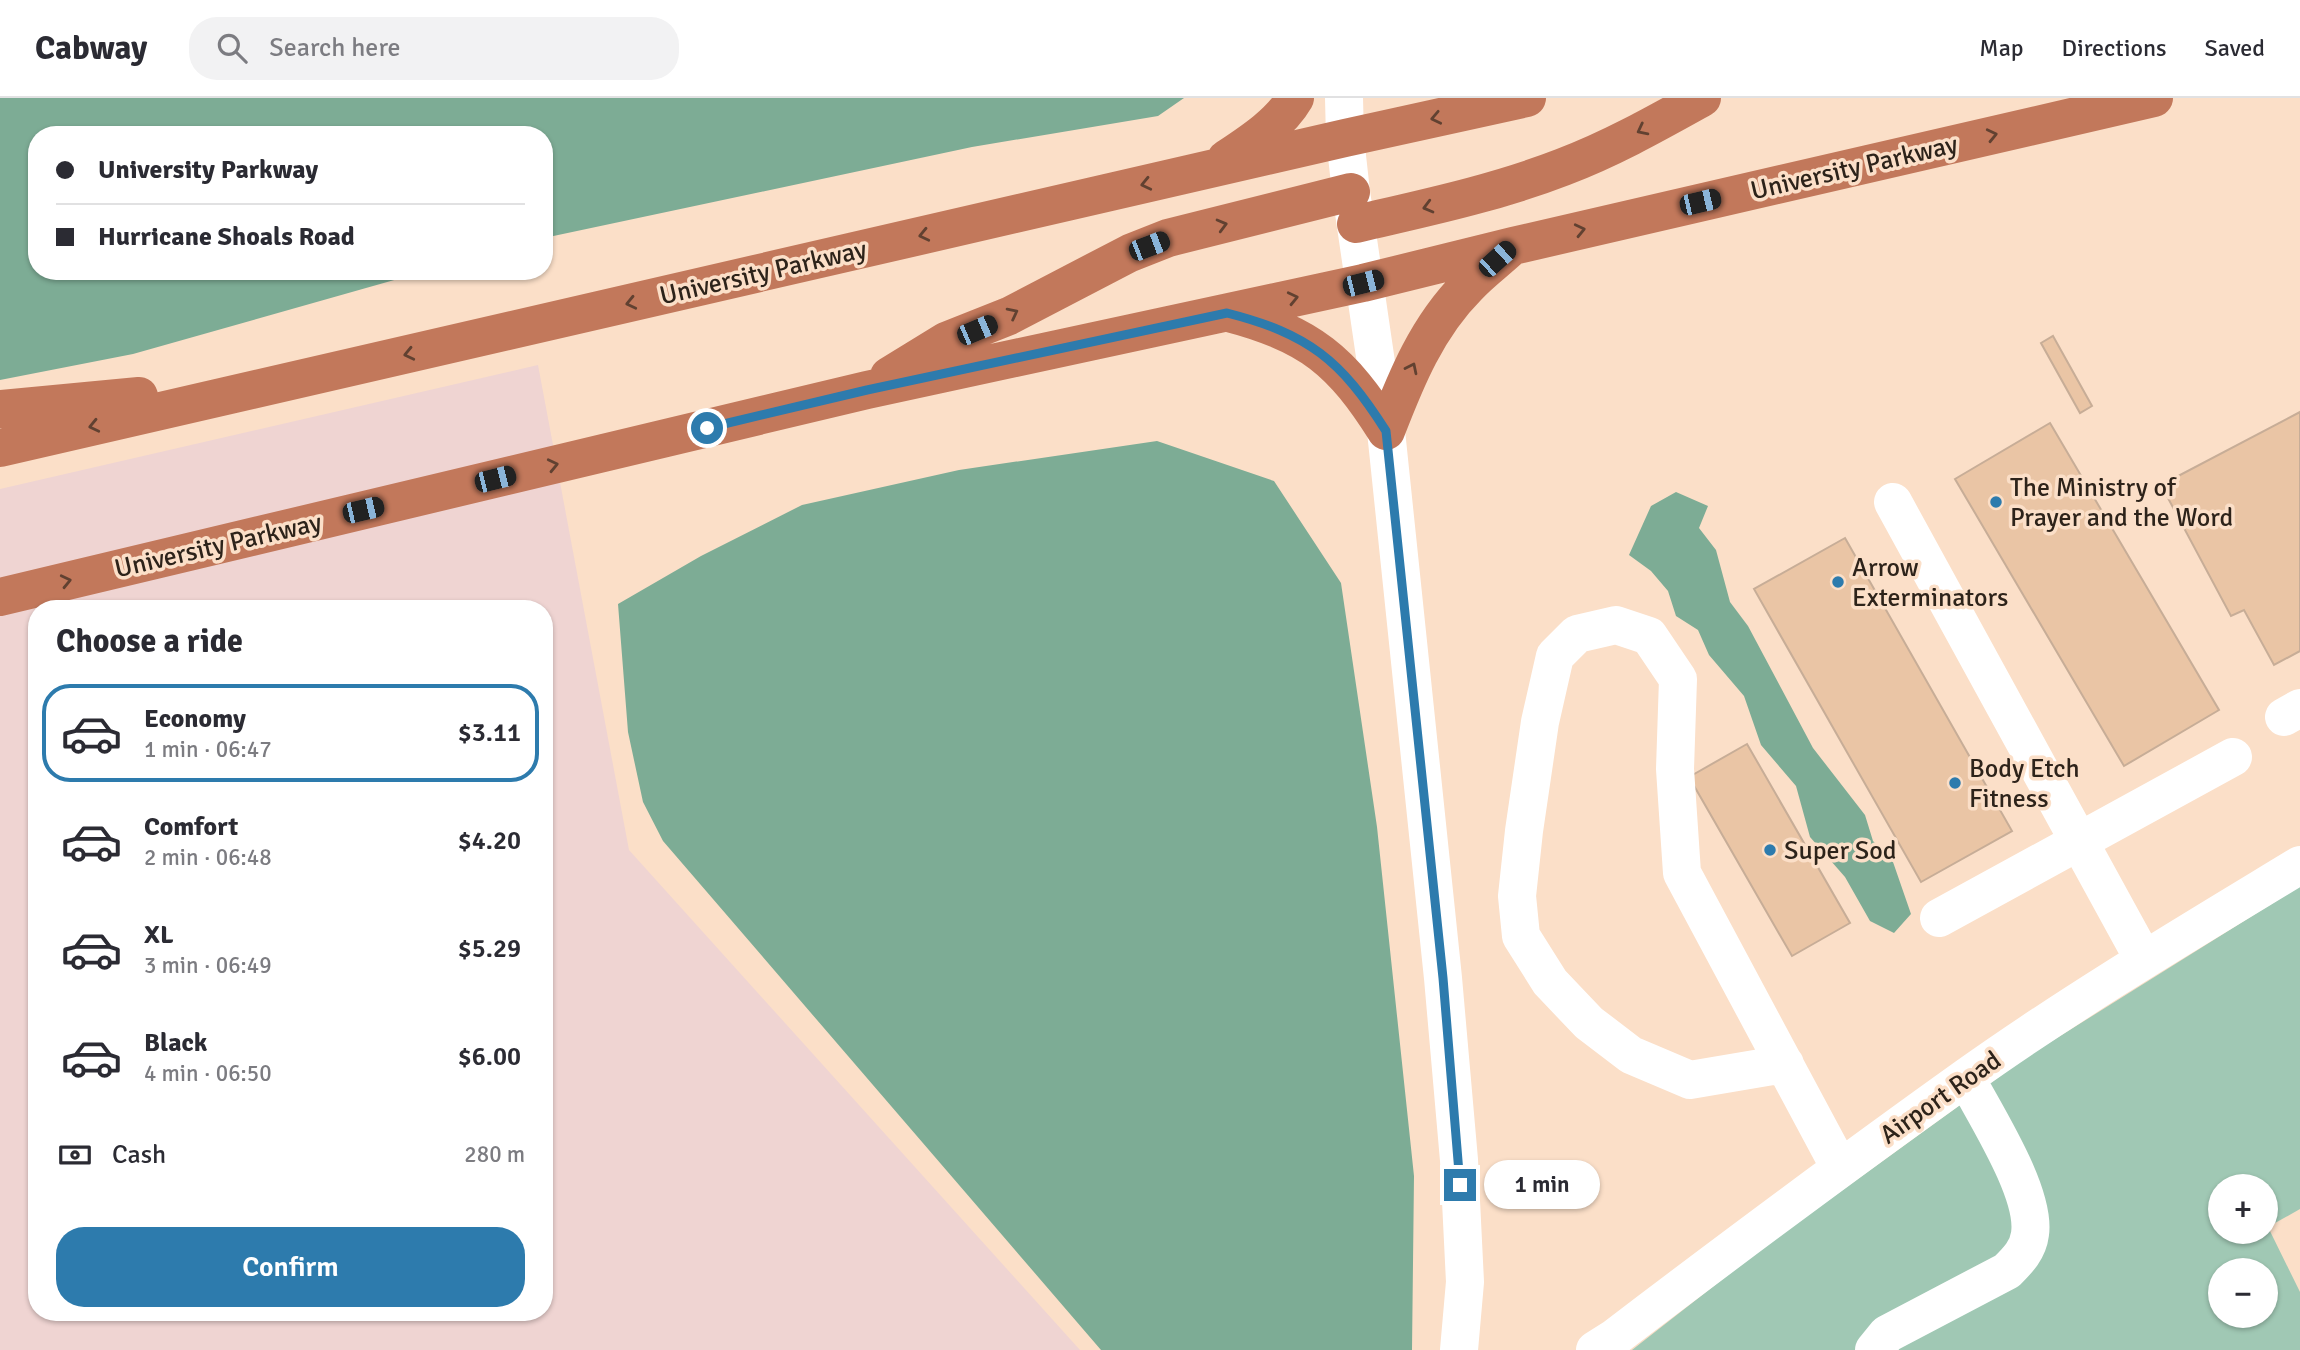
<!DOCTYPE html>
<meta charset="utf-8">
<style>
body{margin:0;font-family:Signika,sans-serif;background:#f2f2f3;color:#2b2b33;height:100vh;display:flex;flex-direction:column;font-size:26px;white-space:nowrap}
*{box-sizing:border-box;margin:0}
p{font-size:23px;color:#7c7c81}
.icon{flex:none;width:38px;height:38px;fill:none;stroke:currentColor;stroke-width:2;stroke-linecap:round;stroke-linejoin:round}
.map{position:relative;flex:1;overflow:hidden}
.drawer{position:absolute;left:28px;top:502px;width:525px;height:721px;display:flex;flex-direction:column;background:#fff;border-radius:28px;box-shadow:0 2px 5px #0004}
.drawer>*{flex:none}
.hud{position:absolute;left:28px;top:28px;width:525px;height:154px;border-radius:28px;box-shadow:0 2px 5px #0004;display:grid;align-content:center;height:154px;padding:0 28px;background:#fff}
.controls{position:absolute;left:2208px;top:1076px;display:grid;gap:14px}
.controls a{display:grid;place-items:center;width:70px;height:70px;border-radius:50%;background:#fff;box-shadow:0 2px 5px #0004;font-size:35px}
.end{position:absolute;width:32px;height:32px;margin:-16px;border:9px solid #2d7bad;background:#fff;box-shadow:0 0 0 4px #fff}
.from{border-radius:50%}
.bubble{position:absolute;height:49px;border-radius:24px;background:#fff;box-shadow:0 2px 5px #0004;font-size:23px;font-weight:600;line-height:49px;text-align:center}
.car{position:absolute;width:21px;height:42px;margin:-21px -10px;border-radius:9px;box-shadow:0 0 5px 2px #0007;background:linear-gradient(#222 24%,#8ab4d8 0 40%,#222 0 76%,#8ab4d8 0 86%,#222 0)}
.hud b{display:flex;align-items:center;gap:24px;height:66px;font-size:26px}
.hud b+b{border-top:2px solid #e1e1e2}
.hud i{width:18px;height:18px;background:#2b2b33}
ul{padding:0;list-style:none}
li{display:flex;align-items:center;gap:21px;height:98px;margin:0 14px 10px;padding:0 14px;border:4px solid transparent;border-radius:28px}
li div{flex:1}
li b{display:block;font-size:26px}
li em{font-style:normal;font-weight:600}
li.current{border-color:#2d7bad}
li>.icon{width:63px;height:63px;stroke-width:1.5}
h2{padding:0 28px;font-size:32px;line-height:84px}
.pay{display:flex;align-items:center;gap:18px;height:77px;padding:0 28px;font-size:26px}
.pay p{margin-inline-start:auto}
.primary-button{display:flex;gap:14px;margin-top:auto;padding:14px 28px}
.primary-button a{flex:1;height:80px;border-radius:28px;background:#2d7bad;color:#fff;font-size:28px;font-weight:600;line-height:80px;text-align:center}
header{display:flex;align-items:center;gap:42px;box-sizing:border-box;height:98px;padding:0 35px;background:#fff;border-bottom:2px solid #e1e1e2}
header strong{font-size:33px}
nav{display:flex;gap:38px;margin-inline-start:auto;font-size:24px}
.search{width:490px;height:63px;background:#f2f2f3;display:flex;align-items:center;gap:18px;box-sizing:border-box;padding:0 24px;border-radius:28px;color:#7c7c81;font-size:26px}
.map>svg:first-child{display:block}
.commercial{fill:#efd4d2;fill-rule:evenodd}
.green{fill:#a0c8b4;fill-rule:evenodd}
.forest{fill:#7dac95}
.building{fill:#eac5a5;stroke:#c7ad97;stroke-width:2}
.lines{fill:none;stroke-linecap:round;stroke-linejoin:round}
.minor{stroke:#fff;stroke-width:38}
.highway{stroke:#c2785b;stroke-width:38}
.oneway{stroke:#614131}
.route{stroke:#2d7bad;stroke-width:9}
.poi-dot{fill:#2d7bad;stroke:#fbdfc8;stroke-width:2.5}
.labels{text-anchor:middle;stroke-width:7;stroke-linejoin:round;paint-order:stroke}
.street-label{font-size:26px;fill:#2d231a;stroke:#fbdfc8}
.poi-label{font-size:26px;fill:#2d231a;stroke:#fbdfc8;text-anchor:start}
</style>
<header>
<strong>Cabway</strong>
<div class="search"><svg class="icon" aria-label="search" viewBox="0 0 24 24"><circle cx="10" cy="10" r="6"/><path d="M15 15l6 6"/></svg>Search here</div>
<nav><a>Map</a><a>Directions</a><a>Saved</a></nav>
</header>
<div class="map">
<svg width="2300" height="1252" viewBox="0 0 2300 1252">
<rect width="100%" height="100%" fill="#fbdfc8"/>
<path class="commercial" d="M 538,267 L 629,752 L 1080,1252 L 0,1252 L 0,391 ZM 37,511 L 544,511 L 544,1214 L 37,1214 Z"/>
<path class="green" d="M 2300,788 L 2300,1111 L 2268,1129 L 2300,1194 L 2300,1252 L 1632,1252 L 1761,1151 L 2025,960 ZM 2221,1088 L 2266,1088 L 2266,1134 L 2221,1134 ZM 2221,1172 L 2266,1172 L 2266,1218 L 2221,1218 Z"/>
<path class="forest" d="M 0,0 L 1184,0 L 1158,18 L 972,49 L 544,140 L 544,37 L 37,37 L 37,173 L 426,173 L 133,256 L 0,282 Z
M 1157,343 L 1274,383 L 1341,485 L 1377,729 L 1414,1078 L 1412,1252 L 1101,1252 L 663,743 L 643,704 L 628,634 L 618,506 L 701,458 L 802,407 L 959,372 Z
M 1676,394 L 1708,408 L 1699,430 L 1716,452 L 1730,504 L 1748,528 L 1813,650 L 1865,717 L 1873,743 L 1893,764 L 1911,816 L 1894,835 L 1870,823 L 1845,779 L 1810,739 L 1796,688 L 1761,647 L 1744,598 L 1709,557 L 1698,532 L 1676,518 L 1668,493 L 1651,473 L 1629,457 L 1651,408 Z"/>
<path class="building" d="M 2053,238 L 2092,308 L 2080,315 L 2041,245 Z
M 2300,314 L 2300,553 L 2274,567 L 2244,512 L 2231,518 L 2161,387 Z
M 2050,325 L 2219,612 L 2124,668 L 1955,381 Z
M 1845,440 L 2012,733 L 1921,784 L 1754,491 Z
M 1747,646 L 1850,825 L 1792,858 L 1689,679 Z"/>
<g class="lines">
<path class="minor" d="M 1344,0 L 1345,40 L 1351,94 L 1386,333 L 1443,880 L 1459,1062 L 1465,1184 L 1459,1252
M 1893,404 L 2144,862
M 2284,619 L 2300,610
M 1939,820 L 2233,659
M 1785,966 L 1690,982 L 1631,957 L 1589,925 L 1550,884 L 1521,838 L 1517,798 L 1524,733 L 1540,624 L 1555,558 L 1577,536 L 1616,527 L 1649,538 L 1678,581 L 1675,671 L 1682,775 L 1840,1070
M 1595,1252 L 1614,1240 C 1731,1151 1849,1063 1968,978 C 2075,902 2188,835 2300,767
M 1874,1252 L 1887,1236 L 2007,1173 C 2018,1162 2028,1152 2030,1136 C 2036,1095 1986,1018 1966,980"/>
<path class="highway" d="M 1226,61 C 1250,45 1280,26 1295,0
M 1356,126 C 1425,110 1496,95 1563,69 C 1611,51 1657,25 1702,0
M 1229,215 C 1310,236 1342,263 1386,333
M 889,278 L 946,243 L 1009,218 L 1130,155 L 1168,140 L 1351,94
M 0,311 L 139,298
M 1386,333 C 1406,281 1427,229 1468,188 C 1480,175 1495,164 1508,152
M 0,350 L 1345,40 L 1527,0
M 0,499 L 867,292 L 1363,185 L 1513,148 L 2154,0"/>
</g>
<defs><path id="oneway-chevron" d="M-2-3.5L2.5 0L-2 3.5" fill="none" stroke-width="1.6" stroke-linecap="round" stroke-linejoin="round" transform="scale(1.75)"/></defs>
<g class="oneway">
<use href="#oneway-chevron" transform="translate(1436 20) rotate(168)"/>
<use href="#oneway-chevron" transform="translate(1642 32) rotate(153)"/>
<use href="#oneway-chevron" transform="translate(1992 37) rotate(-13)"/>
<use href="#oneway-chevron" transform="translate(1146 86) rotate(167)"/>
<use href="#oneway-chevron" transform="translate(1428 109) rotate(165)"/>
<use href="#oneway-chevron" transform="translate(1222 127) rotate(-15)"/>
<use href="#oneway-chevron" transform="translate(1580 132) rotate(-13)"/>
<use href="#oneway-chevron" transform="translate(924 137) rotate(167)"/>
<use href="#oneway-chevron" transform="translate(1293 200) rotate(-13)"/>
<use href="#oneway-chevron" transform="translate(631 205) rotate(167)"/>
<use href="#oneway-chevron" transform="translate(1013 215) rotate(-27)"/>
<use href="#oneway-chevron" transform="translate(409 256) rotate(167)"/>
<use href="#oneway-chevron" transform="translate(1412 270) rotate(-64)"/>
<use href="#oneway-chevron" transform="translate(94 328) rotate(167)"/>
<use href="#oneway-chevron" transform="translate(553 367) rotate(-13)"/>
<use href="#oneway-chevron" transform="translate(66 483) rotate(-13)"/>
</g>
<g class="lines">
<path class="route" d="M 707,330 L 867,292 L 1227,215 C 1309,236 1341,262 1386,333 L 1443,880 L 1460,1087"/>
</g>
<g class="poi-dot">
<circle cx="1996" cy="404" r="7"/>
<circle cx="1838" cy="484" r="7"/>
<circle cx="1955" cy="685" r="7"/>
<circle cx="1770" cy="752" r="7"/>
</g>
<g class="labels">
<g class="street-label">
<text transform="translate(1854 69) rotate(-13)" y="9">University Parkway</text>
<text transform="translate(763 174) rotate(-13)" y="9">University Parkway</text>
<text transform="translate(218 447) rotate(-13)" y="9">University Parkway</text>
<text transform="translate(1940 999) rotate(-35)" y="9">Airport Road</text>
</g>
<g class="poi-label">
<text x="2010" y="398">The Ministry of<tspan x="2010" dy="30">Prayer and the Word</tspan></text>
<text x="1852" y="478">Arrow<tspan x="1852" dy="30">Exterminators</tspan></text>
<text x="1969" y="679">Body Etch<tspan x="1969" dy="30">Fitness</tspan></text>
<text x="1784" y="761">Super Sod</text>
</g>
</g>
</svg>
<div class="controls">
<a>+</a>
<a>−</a>
</div>
<i class="end from" style="left:707px;top:330px"></i>
<i class="end" style="left:1460px;top:1087px"></i>
<div class="bubble" style="left:1484px;top:1062px;width:116px">1 min</div>
<i class="car" style="left:1700px;top:104px;rotate:77deg"></i>
<i class="car" style="left:1149px;top:148px;rotate:69deg"></i>
<i class="car" style="left:1497px;top:161px;rotate:48deg"></i>
<i class="car" style="left:1363px;top:185px;rotate:76deg"></i>
<i class="car" style="left:977px;top:232px;rotate:67deg"></i>
<i class="car" style="left:495px;top:381px;rotate:76deg"></i>
<i class="car" style="left:363px;top:412px;rotate:77deg"></i>
<div class="hud">
<b><i class="from"></i>University Parkway</b>
<b><i></i>Hurricane Shoals Road</b>
</div>
<section class="drawer">
<h2>Choose a ride</h2>
<ul>
<li class="current"><svg class="icon" aria-label="car" viewBox="0 0 24 24"><path d="M5 17H2v-5l4-1 3-4h7l3 4 3 1v5h-3M9 17h6M6 11h13"/><circle cx="7" cy="17" r="2"/><circle cx="17" cy="17" r="2"/></svg><div><b>Economy</b><p>1 min · 06:47</p></div><em>$3.11</em></li>
<li><svg class="icon" aria-label="car" viewBox="0 0 24 24"><path d="M5 17H2v-5l4-1 3-4h7l3 4 3 1v5h-3M9 17h6M6 11h13"/><circle cx="7" cy="17" r="2"/><circle cx="17" cy="17" r="2"/></svg><div><b>Comfort</b><p>2 min · 06:48</p></div><em>$4.20</em></li>
<li><svg class="icon" aria-label="car" viewBox="0 0 24 24"><path d="M5 17H2v-5l4-1 3-4h7l3 4 3 1v5h-3M9 17h6M6 11h13"/><circle cx="7" cy="17" r="2"/><circle cx="17" cy="17" r="2"/></svg><div><b>XL</b><p>3 min · 06:49</p></div><em>$5.29</em></li>
<li><svg class="icon" aria-label="car" viewBox="0 0 24 24"><path d="M5 17H2v-5l4-1 3-4h7l3 4 3 1v5h-3M9 17h6M6 11h13"/><circle cx="7" cy="17" r="2"/><circle cx="17" cy="17" r="2"/></svg><div><b>Black</b><p>4 min · 06:50</p></div><em>$6.00</em></li>
</ul>
<div class="pay"><svg class="icon" aria-label="cash" viewBox="0 0 24 24"><path d="M3 7h18v10H3z"/><circle cx="12" cy="12" r="2"/></svg>Cash<p>280 m</p></div>
<div class="primary-button"><a>Confirm</a></div>
</section>
</div>
